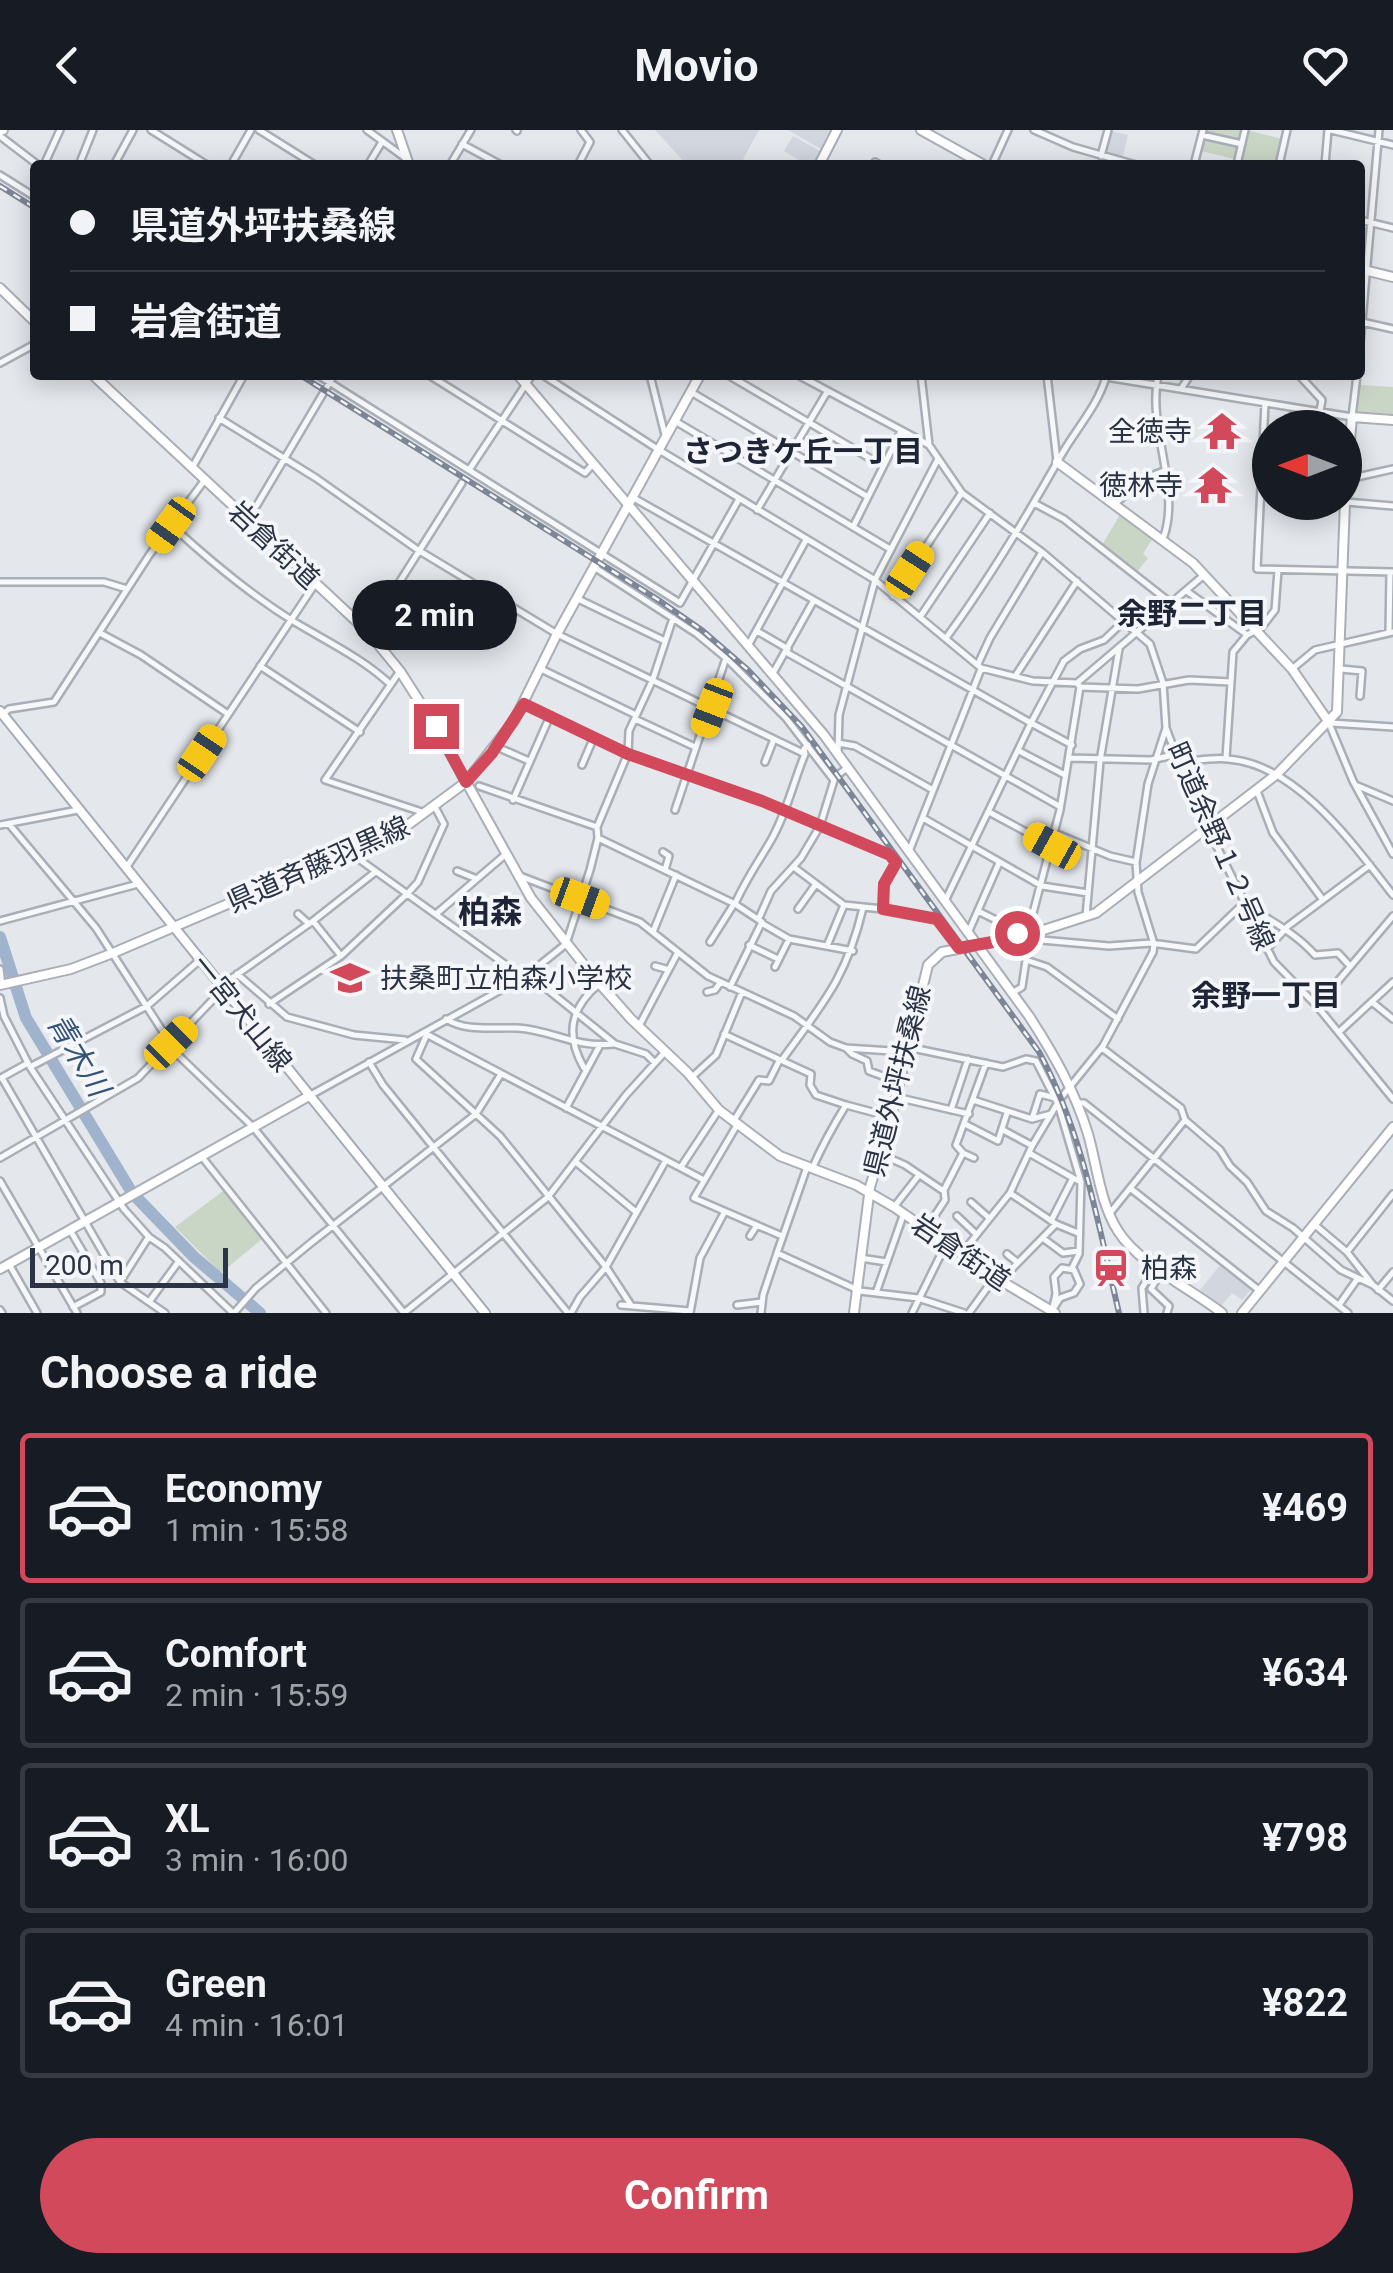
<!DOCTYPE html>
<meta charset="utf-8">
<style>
body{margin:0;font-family:Roboto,"Noto Sans JP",sans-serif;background:#242831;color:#f1f3f6;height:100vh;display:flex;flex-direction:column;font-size:38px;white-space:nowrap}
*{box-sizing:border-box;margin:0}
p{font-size:32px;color:#9ea1a6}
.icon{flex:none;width:55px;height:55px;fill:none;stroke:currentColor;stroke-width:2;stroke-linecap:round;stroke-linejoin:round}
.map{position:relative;height:1183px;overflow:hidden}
.details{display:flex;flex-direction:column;background:#171b24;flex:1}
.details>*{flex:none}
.banner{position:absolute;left:30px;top:30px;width:1335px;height:220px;border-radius:10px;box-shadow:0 5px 25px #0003;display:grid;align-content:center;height:220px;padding:0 40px;background:#171b24}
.needle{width:65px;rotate:270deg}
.buttons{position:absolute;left:1252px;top:280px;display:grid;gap:20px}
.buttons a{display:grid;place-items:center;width:110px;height:110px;border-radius:50%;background:#171b24;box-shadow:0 5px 25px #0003;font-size:50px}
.scale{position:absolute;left:30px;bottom:25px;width:198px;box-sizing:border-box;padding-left:10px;border:5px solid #2b3445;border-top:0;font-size:28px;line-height:35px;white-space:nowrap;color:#2b3445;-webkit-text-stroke:8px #f4f6f9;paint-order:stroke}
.end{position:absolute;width:45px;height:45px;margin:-22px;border:12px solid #d1495b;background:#fff;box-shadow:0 0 0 5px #fff}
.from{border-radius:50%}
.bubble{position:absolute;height:70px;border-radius:35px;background:#171b24;box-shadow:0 5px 25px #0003;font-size:32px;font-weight:700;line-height:70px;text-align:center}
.car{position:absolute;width:30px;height:60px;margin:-30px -15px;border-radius:12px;box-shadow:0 0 8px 2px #0007;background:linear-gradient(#f5c518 24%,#345 0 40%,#f5c518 0 76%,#345 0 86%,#f5c518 0)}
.banner b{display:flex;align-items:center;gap:35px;height:95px;font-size:38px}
.banner b+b{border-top:2px solid #363941}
.banner i{width:25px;height:25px;background:#f1f3f6}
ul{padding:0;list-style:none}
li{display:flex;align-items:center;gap:30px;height:150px;margin:0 20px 15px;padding:0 20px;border:5px solid #363941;border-radius:10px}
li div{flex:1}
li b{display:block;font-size:38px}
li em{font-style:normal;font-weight:700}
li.current{border-color:#d1495b}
li>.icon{width:90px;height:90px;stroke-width:1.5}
h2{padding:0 40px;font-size:45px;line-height:120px}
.cta{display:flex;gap:20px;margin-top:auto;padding:20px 40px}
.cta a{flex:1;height:115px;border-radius:60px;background:#d1495b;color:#fff;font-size:40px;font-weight:700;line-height:115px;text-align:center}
header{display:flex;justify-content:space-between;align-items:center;height:130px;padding:0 40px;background:#171b24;font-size:45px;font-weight:700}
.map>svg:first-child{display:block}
.built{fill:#d2d6de}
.green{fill:#c9d6c5}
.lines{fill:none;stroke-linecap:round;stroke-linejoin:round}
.river{stroke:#9fb4cc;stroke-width:12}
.street-casing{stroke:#a9aeb7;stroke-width:10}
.secondary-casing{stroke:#a9aeb7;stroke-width:12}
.primary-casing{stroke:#a3abb8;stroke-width:12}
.street{stroke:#f7f8fa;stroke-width:5}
.secondary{stroke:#fff;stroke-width:8}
.primary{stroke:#fff;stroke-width:8}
.rail-casing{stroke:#7d8696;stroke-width:6}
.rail{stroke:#f4f6f9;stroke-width:2.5;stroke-dasharray:8;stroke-linecap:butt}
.route{stroke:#d1495b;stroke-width:12}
.labels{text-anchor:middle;stroke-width:8;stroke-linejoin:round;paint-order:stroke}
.poi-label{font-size:28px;fill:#2b3445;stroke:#f4f6f9;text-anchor:end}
.street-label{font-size:28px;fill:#2b3445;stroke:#f4f6f9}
.neighbourhood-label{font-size:30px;font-weight:bold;fill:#1d2536;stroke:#f4f6f9}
.water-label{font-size:30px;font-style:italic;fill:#34527a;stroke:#f4f6f9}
.quarter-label{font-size:32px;font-weight:bold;fill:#1d2536;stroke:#f4f6f9}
</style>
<header><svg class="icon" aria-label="back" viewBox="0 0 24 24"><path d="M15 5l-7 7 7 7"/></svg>Movio<svg class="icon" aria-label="heart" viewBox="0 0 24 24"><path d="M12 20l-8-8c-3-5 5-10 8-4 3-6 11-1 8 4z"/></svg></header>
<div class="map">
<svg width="1393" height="1183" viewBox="0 0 1393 1183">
<rect width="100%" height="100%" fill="#e4e7ec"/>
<path class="built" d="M 655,0 L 759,0 L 743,29 L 750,35 L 687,35 Z
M 788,0 L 830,0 L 821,19 Z
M 1111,1 L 1128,5 L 1122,29 L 1105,23 Z
M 793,6 L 820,21 L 813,35 L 807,35 L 784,21 Z
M 1222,1133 L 1252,1158 L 1242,1170 L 1232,1163 L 1221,1176 L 1200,1160 Z"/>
<path class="green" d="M 1206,0 L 1247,0 L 1282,9 L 1276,35 L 1260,35 L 1201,21 Z
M 1359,255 L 1393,257 L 1393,286 L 1358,284 Z
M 1121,383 L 1153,408 L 1143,424 L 1148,428 L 1136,443 L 1102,415 Z
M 223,1061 L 262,1109 L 221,1143 L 175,1097 Z"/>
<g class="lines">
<path class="river" d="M 0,807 L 26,888 L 131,1061
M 137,1068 L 194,1127 L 260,1183"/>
<g class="street-casing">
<path id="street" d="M 151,0 L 207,35
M 259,0 L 315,35
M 367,0 L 404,27
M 516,0 L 517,1
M 622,0 L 650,35
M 1034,0 L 1073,17 L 1136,35
M 1331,0 L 1393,15
M 1202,5 L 1242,14
M 0,6 L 38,35
M 462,14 L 501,35
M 1101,26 L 1108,0
M 1238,30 L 1245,0
M 44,35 L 60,0
M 79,35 L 93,0
M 114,35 L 133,0
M 231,35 L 251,0
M 368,35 L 382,12
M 450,35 L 471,0
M 578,35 L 590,12 L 581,0
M 874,35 L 875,32 L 880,35
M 992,35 L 1008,0
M 1194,35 L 1203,0
M 1279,35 L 1287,0
M 1325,35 L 1328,0
M 0,45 L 35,67
M 1360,90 L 1393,98
M 1362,192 L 1393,199
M 1360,213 L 1379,0
M 0,233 L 35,214
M 318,245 L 680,473 L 739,369
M 429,245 L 585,343 L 593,334
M 543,245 L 659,320 L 875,450 L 981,538 L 1033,551 L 1077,553 L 1204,445
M 650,245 L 665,305
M 728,245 L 883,336
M 798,245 L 929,315 L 962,363 L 1042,422 L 1150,514 L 1163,553 L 1166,598 L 1148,654 L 1136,733 L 1138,762 L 1154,814 L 1153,822 L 1103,916 L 1060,969 L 1032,1016 L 1010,1063 L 962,1123
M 921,245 L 929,315
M 1047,245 L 1057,331
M 1158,245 C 1147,300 1182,359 1163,409
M 1299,245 L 1322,270 L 1320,281
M 1181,259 L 1190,245
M 691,262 L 868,367
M 1265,273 L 1257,439 L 1393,442
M 219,288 L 316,348 L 418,420 L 557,504 L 805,624
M 675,291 L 890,419
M 192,338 L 244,245
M 469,340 L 532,245
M 1348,349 L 1393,339
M 632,367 L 1031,593 L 946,769
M 1346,372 L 1393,376
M 1034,373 L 1064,389 L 1172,474
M 1116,373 L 1143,349 L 1164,341
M 757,380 L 827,262
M 247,387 L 257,375 L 334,245
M 171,395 C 209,430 248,463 293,491 C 326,511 362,528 390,554
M 853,397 L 901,301
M 594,437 L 697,504 L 726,528 L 675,680
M 0,452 L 104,452 L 127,459
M 1188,462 L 1246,504
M 893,466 L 961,364
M 576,468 L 665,511
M 920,487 L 990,383
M 757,501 L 788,519
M 368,502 L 462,353
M 1389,502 L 1390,442
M 100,503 L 141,525 L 228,584
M 946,508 C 988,451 1024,391 1059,329 C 1074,301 1097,278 1106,247 L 1352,287 L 1357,245
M 749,514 L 806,410
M 786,522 L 1059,676
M 726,528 L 786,588 L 833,649
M 978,534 L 990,508 L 1042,422
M 260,536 L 360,602
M 541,539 L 636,585
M 1292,539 L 1315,520 L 1393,502
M 1341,539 L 1362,541 L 1360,566
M 400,541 L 325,650 L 425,683
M 772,545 L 814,470
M 1016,545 L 1077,451
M 1080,557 L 1138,559 L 1189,550 L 1231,552
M 524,574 L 628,623 L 762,671 L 890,725 L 896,733 L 884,754 L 883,779 L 937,789 L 959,818
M 3,584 L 9,579 L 54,572 L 150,424 L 204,351
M 635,589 L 695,617
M 1328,591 L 1353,651 L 1393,724
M 1331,593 L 1393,597
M 1166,598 L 1190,662 L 1274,832 L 1317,876 L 1393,969
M 838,613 L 855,616 L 933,660
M 1072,615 L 1031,593 L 1064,531 L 1080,519 L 1104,510 L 1124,491
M 497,617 L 529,631
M 1019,621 L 1065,645
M 838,622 L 839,585 L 875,450 L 938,329
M 1069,628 L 1151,630 L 1178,624
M 1226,628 L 1233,522 L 1247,505 L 1261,498 L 1275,480 L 1278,440
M 765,632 L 774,609
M 1181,632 C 1196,631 1213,627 1228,629 C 1297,634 1353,714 1393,765
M 582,635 L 594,607
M 479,656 L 597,697
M 1358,656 L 1393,671
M 1257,661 L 1273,703 L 1323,770
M 513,670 L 550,586
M 989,682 L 1052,716
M 923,688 L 1042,756 L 1088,763
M 9,694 L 96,798 L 178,925 L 253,997 L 404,1183
M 0,695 L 78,680
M 1055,703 L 1110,726 L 1136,732
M 598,708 L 735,774 L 762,792 L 730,857
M 910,719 L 981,539
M 349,722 L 520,845 L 532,847 L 615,914 L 646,924 L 655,933
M 663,722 L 669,726 L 665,740
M 126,738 L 315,454
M 795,738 L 844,775 L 883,779
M 457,741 L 477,749
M 520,746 L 640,792 L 708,846 L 794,886 L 830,912 L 846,918 L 907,922
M 735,774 C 745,751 757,734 770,712 C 786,685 793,653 805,624 L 804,619 L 808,615
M 798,779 L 816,754
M 978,781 L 1010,797 L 1019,807
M 298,784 L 309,794
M 436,784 L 506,724
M 1086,786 L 1100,631 L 1119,519
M 759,788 L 771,761 L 801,728 L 820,696 L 835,647 L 847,638
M 0,791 L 138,754
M 313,791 L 341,826
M 763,794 L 789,809 L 853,821
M 653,802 L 676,745
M 968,803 L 999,733
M 1030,809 L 1109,816 L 1151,813 L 1196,819 L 1244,773 C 1268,790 1295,802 1315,825 L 1338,823 L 1350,836
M 710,812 L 734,774
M 749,815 L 778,829
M 827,816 L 844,775
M 1267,819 L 1288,796 L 1370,735
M 1026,830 L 1047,837 L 1118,889
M 655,836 L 666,839
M 775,837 L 789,809
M 0,839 L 2,855
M 237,844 L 287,887 L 354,905 L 405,910
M 222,855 L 313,791 L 374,743
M 707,862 L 715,860 L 720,853
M 1012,863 L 1022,857 L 1033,783 L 1060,680 L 1080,557 L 1077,553
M 0,868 L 4,886 L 28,933
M 1372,872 L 1393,889
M 269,874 L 341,826 L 408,763 L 418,752 L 444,694 L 435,677
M 1317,876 L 1393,786
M 446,889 C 466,902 494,897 517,898 C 553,900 574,918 613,914
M 639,896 L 677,824
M 1339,902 L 1393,852
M 427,904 L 416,929 L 500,1006 L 606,1137 L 631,1175
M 724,904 L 811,944 L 810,955 L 816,965 L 846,975
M 428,905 L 704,1050
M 846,918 L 852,924 L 867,931 L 869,941 L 899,952
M 1102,918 L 1181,978 L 1185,990 L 1220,1020 L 1230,1036 L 1247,1052 L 1266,1081 L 1293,1098 L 1341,1140 L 1373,1155
M 907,922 L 917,919 L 1003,937 L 1026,929 L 1036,931 L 1058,974 L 1081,1052 L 1079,1124 L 1072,1138
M 782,930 C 823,873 846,849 863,778
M 369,932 L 383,955 L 568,1183
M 30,937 L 124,1079 L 149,1107 L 165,1118 L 233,1183
M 584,938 C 565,905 570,878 599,854
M 692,947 L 716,925 L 742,862
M 1,948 L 28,933 L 30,937 L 147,876 L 200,830
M 2,948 L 120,1152 L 165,1183
M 309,966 L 526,846 L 566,814 L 590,740 L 598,708 L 597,697 L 628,623 L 629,601 L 653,549 L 673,488
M 896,967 L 969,984
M 973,970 L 1032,989 L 1051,984
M 1077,973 L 1084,973 L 1348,1183
M 566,978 L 599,917
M 951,980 L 968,929
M 1032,989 L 1040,964 L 1055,968
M 733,992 L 759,950 L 769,951 L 779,931
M 965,994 L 998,1011 L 1007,983
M 737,995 L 694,1068 L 782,1106
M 1003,1000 L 1031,1015
M 963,1023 L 974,1028
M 1029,1023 L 1073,1048
M 880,1024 L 905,1035 L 942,1060
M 202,1027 L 326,1183
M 0,1028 L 138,948 L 223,859
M 577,1033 L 636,1082
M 681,1037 L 718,981
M 807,1037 L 777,1123 L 860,1161 L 918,1168 L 964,1183
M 812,1039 C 822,1016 833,996 846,975 L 891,987
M 0,1051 L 77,1183
M 1130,1058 L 1260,1161
M 1010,1063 L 1056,1094 L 1078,1103
M 971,1072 L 988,1087
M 894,1077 L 919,1045
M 1110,1083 L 1185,990
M 957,1086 L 976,1104
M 1051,1091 L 1073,1048 L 1081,1052
M 1315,1095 L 1347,1122 L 1373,1155 L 1393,1171
M 926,1099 L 945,1070 L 944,1060 L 963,1023 L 956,1015 L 986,933
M 70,1100 L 101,1153 L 101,1162 L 73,1177
M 750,1106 L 757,1095
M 1044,1109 L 1063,1123 L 1079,1121
M 1347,1122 L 1393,1064
M 1007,1124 L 1017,1132
M 860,1128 L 887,1132
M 9,1134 L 37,1183
M 1062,1138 L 1074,1140 L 1080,1154 L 1074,1163 L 1060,1168 L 1052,1181 L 1056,1164 L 1054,1147 Z
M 1160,1143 L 1151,1159 L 1169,1176 L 1167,1183
M 1001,1150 L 1056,1094
M 120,1152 L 148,1108
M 1378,1160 L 1393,1142
M 876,1163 L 904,1083
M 149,1172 L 179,1131
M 621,1175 L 690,1181
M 737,1175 L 762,1172
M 1339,1175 L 1358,1148
M 0,1180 L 2,1183
M 234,1183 L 256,1158 L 312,1112 L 476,984 L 501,944
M 404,1183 L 548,1067 L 626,965 L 665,922
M 571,1183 L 580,1167 L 606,1137 L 665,1032
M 690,1183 L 700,1128 L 724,1083
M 761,1183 L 763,1165 L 777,1123
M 912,1183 L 946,1114
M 969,1183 L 995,1147
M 1144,1183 L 1142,1158 L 1156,1136"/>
</g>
<g class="secondary-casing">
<path id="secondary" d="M 397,0 L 409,35
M 921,0 L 984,35
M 0,1 L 3,0
M 819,35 L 837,0
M 1360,139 L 1393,147
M 0,158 L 35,192
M 93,245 L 368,502 L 400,541 L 435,596 L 531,768 L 592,845 L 631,889 L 687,942 L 719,980 L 780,1026 L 856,1055 L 894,1077 L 998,1149 L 1055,1183
M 518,245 L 824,605 L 1029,886 C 1053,923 1075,961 1088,1004 C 1097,1035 1100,1073 1118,1101 C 1139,1134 1191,1159 1222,1183
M 1057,332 L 1193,433 L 1292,539 L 1328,591
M 1345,369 L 1352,287 L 1393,290
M 0,855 L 71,839 L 113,823 L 401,700 L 466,652 L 514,591 L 557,504 L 700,245
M 0,1139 L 309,966
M 854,1183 L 870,1057 L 891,987 L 928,835 L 942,822 L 1025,806 L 1096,783 L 1277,644 L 1337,582 L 1345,372
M 1242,1183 L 1393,997"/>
</g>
<g class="primary-casing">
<path id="primary" d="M 0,581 L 485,1183"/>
</g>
<use href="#street" class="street"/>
<use href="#secondary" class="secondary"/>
<use href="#primary" class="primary"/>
<g class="rail-casing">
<path id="rail" d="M 0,56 L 35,78
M 300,245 L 657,469 L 703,501 L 748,540 L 802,597 L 1039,922 C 1083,1003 1098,1094 1119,1183"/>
</g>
<use href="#rail" class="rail"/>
</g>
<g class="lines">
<path class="route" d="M 436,596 L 466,652 L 492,623 L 524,574 L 628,624 L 762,671 L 890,725 L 896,733 L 884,754 L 883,779 L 937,789 L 959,818 L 1020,807 L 1017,803"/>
</g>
<defs>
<g id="temple-bare" transform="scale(3)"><path d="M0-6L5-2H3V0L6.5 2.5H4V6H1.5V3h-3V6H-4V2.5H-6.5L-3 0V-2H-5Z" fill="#d1495b" stroke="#f4f6f9" stroke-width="2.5" paint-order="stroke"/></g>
<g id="school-bare" transform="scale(3)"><path d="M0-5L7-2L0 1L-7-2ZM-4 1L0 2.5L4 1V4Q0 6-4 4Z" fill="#d1495b" stroke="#f4f6f9" stroke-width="2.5" paint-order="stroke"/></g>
<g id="station-bare" transform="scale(3)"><path d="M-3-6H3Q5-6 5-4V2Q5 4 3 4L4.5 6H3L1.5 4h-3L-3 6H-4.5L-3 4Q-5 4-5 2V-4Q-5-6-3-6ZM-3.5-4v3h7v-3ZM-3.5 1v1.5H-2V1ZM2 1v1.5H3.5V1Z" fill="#d1495b" stroke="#f4f6f9" stroke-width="2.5" paint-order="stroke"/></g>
</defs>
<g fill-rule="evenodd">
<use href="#temple-bare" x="1222" y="301"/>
<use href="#temple-bare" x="1213" y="355"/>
<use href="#school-bare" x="350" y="848"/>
<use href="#station-bare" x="1111" y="1138"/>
</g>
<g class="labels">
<g class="poi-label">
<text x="1192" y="311">全徳寺</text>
<text x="1183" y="365">徳林寺</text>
<text x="380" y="858" text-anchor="start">扶桑町立柏森小学校</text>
<text x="1141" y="1148" text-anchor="start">柏森</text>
</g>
<g class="street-label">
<text transform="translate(274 415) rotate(43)" y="10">岩倉街道</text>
<text transform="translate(1221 716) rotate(66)" y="10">町道余野１２号線</text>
<text transform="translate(318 734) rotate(-24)" y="10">県道斉藤羽黒線</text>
<text transform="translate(242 883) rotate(51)" y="10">一宮犬山線</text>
<text transform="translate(897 951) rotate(-76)" y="10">県道外坪扶桑線</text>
<text transform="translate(961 1122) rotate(34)" y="10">岩倉街道</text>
</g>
<g class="neighbourhood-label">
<text x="803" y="332">さつきケ丘一丁目</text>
<text x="1192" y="494">余野二丁目</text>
<text x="1266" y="876">余野一丁目</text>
</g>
<g class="water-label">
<text transform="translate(78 925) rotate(59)" y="10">青木川</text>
</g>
<g class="quarter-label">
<text x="490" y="793">柏森</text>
</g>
</g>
</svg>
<div class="buttons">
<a><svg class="needle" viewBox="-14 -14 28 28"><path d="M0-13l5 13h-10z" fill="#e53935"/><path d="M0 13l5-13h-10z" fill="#9ea1a6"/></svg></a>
</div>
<div class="scale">200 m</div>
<i class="end from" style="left:1017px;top:803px"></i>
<i class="end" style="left:436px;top:596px"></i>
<div class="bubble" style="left:352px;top:450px;width:165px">2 min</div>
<i class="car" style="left:171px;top:395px;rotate:216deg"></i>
<i class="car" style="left:910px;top:440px;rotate:33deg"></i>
<i class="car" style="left:712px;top:578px;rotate:201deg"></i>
<i class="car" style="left:202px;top:623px;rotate:34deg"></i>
<i class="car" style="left:1052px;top:716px;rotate:299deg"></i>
<i class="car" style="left:580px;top:768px;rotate:110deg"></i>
<i class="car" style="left:171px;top:913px;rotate:45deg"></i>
<div class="banner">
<b><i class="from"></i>県道外坪扶桑線</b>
<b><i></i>岩倉街道</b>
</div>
</div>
<section class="details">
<h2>Choose a ride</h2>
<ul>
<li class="current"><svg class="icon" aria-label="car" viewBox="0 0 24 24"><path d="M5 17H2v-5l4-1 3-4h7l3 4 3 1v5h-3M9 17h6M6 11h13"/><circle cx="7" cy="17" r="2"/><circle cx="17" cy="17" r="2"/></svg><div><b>Economy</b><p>1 min · 15:58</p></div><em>¥469</em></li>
<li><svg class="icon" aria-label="car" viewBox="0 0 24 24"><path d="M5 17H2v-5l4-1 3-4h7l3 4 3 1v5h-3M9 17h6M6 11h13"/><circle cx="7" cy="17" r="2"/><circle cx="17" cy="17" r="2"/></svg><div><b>Comfort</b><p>2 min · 15:59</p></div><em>¥634</em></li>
<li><svg class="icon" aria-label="car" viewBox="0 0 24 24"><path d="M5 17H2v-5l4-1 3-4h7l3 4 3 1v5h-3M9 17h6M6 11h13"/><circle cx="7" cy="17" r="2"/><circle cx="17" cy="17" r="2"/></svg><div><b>XL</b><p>3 min · 16:00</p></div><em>¥798</em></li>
<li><svg class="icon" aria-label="car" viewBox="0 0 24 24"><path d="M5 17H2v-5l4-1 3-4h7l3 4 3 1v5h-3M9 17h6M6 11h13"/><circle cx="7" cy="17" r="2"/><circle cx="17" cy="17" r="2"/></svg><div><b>Green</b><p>4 min · 16:01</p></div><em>¥822</em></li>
</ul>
<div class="cta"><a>Confirm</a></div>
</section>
